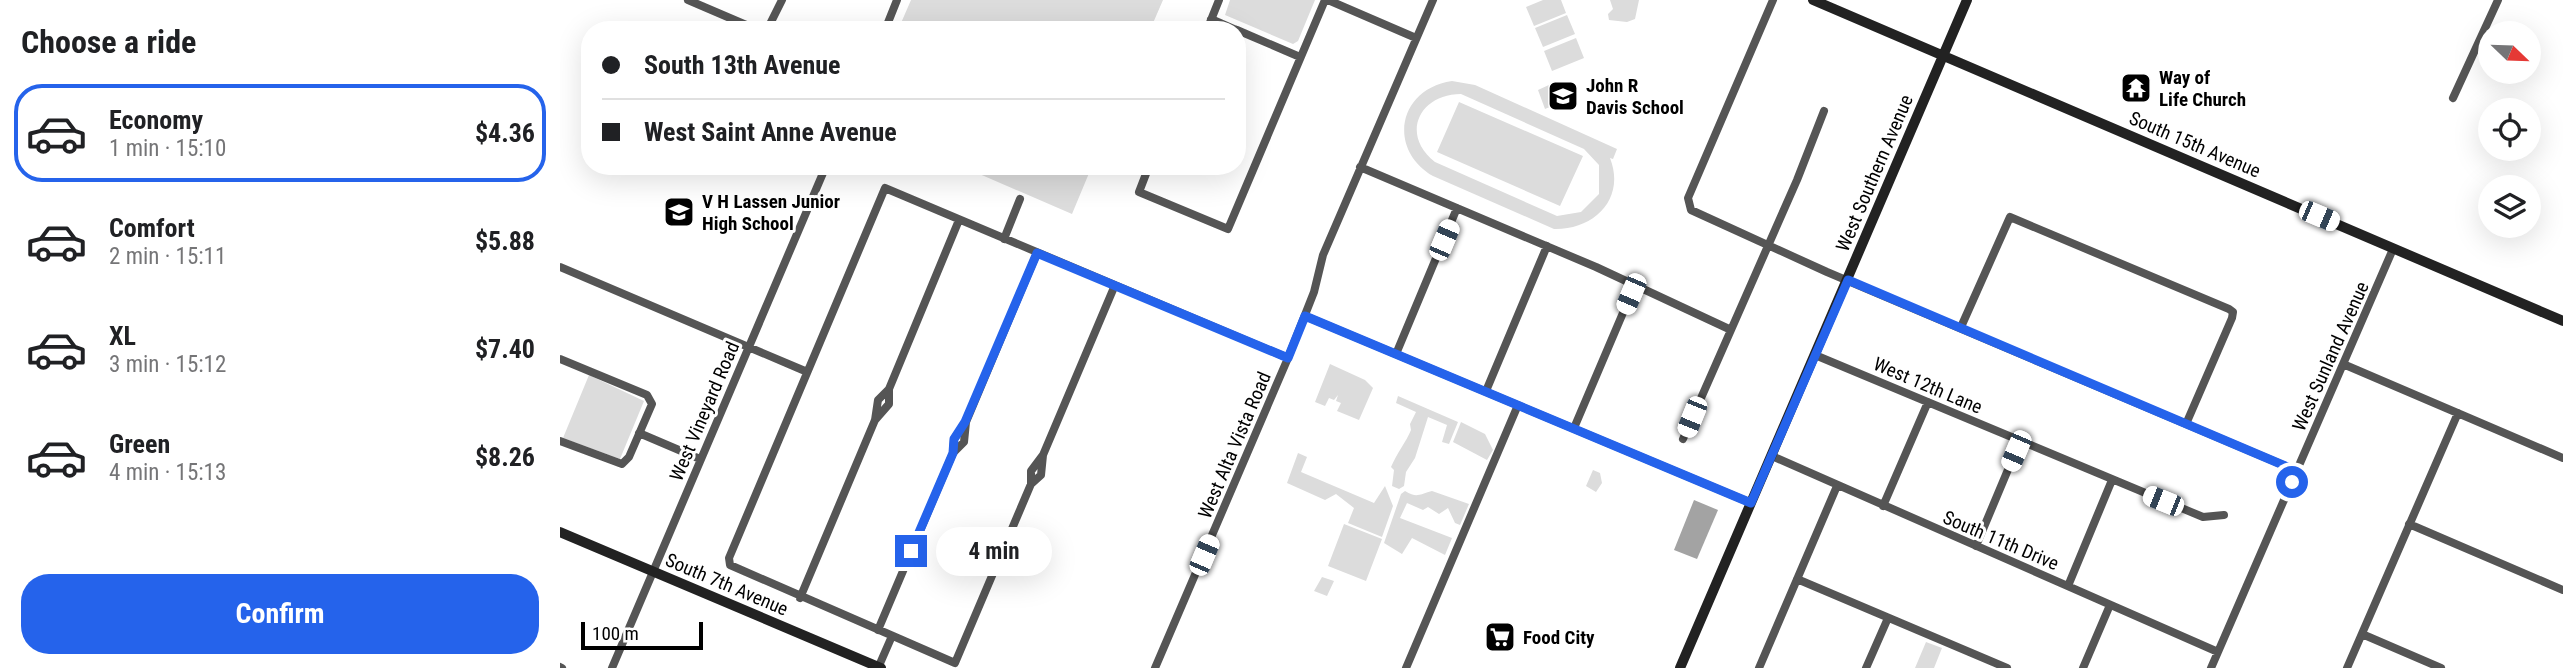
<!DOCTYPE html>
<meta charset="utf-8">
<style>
body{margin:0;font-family:"Roboto Condensed",sans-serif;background:#f6f6f6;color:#202124;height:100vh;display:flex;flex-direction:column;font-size:26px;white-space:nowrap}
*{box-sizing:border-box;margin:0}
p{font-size:23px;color:#757577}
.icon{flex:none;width:38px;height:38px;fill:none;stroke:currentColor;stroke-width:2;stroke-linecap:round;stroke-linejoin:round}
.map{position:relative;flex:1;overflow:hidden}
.panel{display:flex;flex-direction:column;background:#fff;width:560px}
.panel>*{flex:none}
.banner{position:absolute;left:21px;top:21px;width:665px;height:154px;border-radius:28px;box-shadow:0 7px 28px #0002;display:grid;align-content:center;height:154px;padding:0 21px;background:#fff}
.needle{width:46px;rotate:113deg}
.buttons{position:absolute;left:1918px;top:21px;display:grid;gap:14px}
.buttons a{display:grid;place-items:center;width:63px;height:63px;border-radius:50%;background:#fff;box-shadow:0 7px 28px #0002;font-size:35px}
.scale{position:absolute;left:21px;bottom:18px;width:122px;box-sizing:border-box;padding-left:7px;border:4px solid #000;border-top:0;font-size:19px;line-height:24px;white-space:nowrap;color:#000;-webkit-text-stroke:5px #fff;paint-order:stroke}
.end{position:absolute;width:32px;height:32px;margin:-16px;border:9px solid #2563eb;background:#fff;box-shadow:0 0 0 4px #fff}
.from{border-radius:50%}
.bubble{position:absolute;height:49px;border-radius:24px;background:#fff;box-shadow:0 7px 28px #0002;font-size:23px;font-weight:700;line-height:49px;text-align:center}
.car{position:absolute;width:21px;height:42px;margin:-21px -10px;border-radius:9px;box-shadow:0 0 5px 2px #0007;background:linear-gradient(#fff 24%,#345 0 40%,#fff 0 76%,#345 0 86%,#fff 0)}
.banner b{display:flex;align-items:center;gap:24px;height:66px;font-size:26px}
.banner b+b{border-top:2px solid #e0e0e0}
.banner i{width:18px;height:18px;background:#202124}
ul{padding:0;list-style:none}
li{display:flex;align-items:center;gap:21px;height:98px;margin:0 14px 10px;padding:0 7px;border:4px solid transparent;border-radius:28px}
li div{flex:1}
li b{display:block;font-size:26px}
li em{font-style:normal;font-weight:700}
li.current{border-color:#2563eb}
li>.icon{width:63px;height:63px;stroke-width:1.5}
h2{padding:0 21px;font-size:32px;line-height:84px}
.cta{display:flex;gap:14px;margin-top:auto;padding:14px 21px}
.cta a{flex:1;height:80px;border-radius:28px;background:#2563eb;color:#fff;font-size:28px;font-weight:700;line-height:80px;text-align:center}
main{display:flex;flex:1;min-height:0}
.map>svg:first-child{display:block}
.green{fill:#dcdcdc;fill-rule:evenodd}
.water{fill:#a3a3a3}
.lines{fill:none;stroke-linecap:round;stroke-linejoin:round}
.street{stroke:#555;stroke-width:8}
.secondary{stroke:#222;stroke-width:10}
.route{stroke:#2563eb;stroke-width:9}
.labels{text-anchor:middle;stroke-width:6;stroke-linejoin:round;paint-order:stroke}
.poi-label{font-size:19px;font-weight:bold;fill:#000;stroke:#fff;text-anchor:start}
.street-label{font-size:19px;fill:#000;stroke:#fff}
</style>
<main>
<section class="panel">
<h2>Choose a ride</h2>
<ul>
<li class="current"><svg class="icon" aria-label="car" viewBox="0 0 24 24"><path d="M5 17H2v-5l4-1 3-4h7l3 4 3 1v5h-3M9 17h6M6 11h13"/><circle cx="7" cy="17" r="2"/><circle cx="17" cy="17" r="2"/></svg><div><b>Economy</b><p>1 min · 15:10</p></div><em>$4.36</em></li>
<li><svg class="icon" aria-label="car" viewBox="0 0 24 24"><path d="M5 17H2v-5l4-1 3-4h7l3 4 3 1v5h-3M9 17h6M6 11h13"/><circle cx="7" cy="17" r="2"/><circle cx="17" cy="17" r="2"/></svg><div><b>Comfort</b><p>2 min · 15:11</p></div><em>$5.88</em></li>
<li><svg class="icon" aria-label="car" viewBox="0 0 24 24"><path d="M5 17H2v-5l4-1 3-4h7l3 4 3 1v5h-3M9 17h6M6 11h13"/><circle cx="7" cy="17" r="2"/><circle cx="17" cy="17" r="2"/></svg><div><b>XL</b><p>3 min · 15:12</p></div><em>$7.40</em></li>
<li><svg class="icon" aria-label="car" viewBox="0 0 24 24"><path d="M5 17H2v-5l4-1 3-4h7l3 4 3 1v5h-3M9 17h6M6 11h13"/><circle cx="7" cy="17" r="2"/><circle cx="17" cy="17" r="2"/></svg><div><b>Green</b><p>4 min · 15:13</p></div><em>$8.26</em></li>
</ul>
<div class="cta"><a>Confirm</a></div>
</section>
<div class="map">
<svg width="2003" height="668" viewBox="0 0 2003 668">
<rect width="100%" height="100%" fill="#fff"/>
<path class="green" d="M 351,0 L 603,0 L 590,30 L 338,30 Z
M 670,0 L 755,0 L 738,41 L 733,44 L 665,15 Z
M 983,0 L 1001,0 L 1006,13 L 974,26 L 966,7 Z
M 1050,0 L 1079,0 L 1075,19 L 1067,22 L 1049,20 L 1048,14 L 1053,9 Z
M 1007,15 L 1015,34 L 983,47 L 975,28 Z
M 1016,38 L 1024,58 L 992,71 L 984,51 Z
M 892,81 L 915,85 L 1057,149 L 1053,159 L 1050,158 C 1066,199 1034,230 994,229 L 873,176 C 827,149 838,89 892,81 ZM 901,94 L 1024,149 L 1039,165 L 1039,194 L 1021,212 L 997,216 L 875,162 C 840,135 859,94 901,94 Z
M 991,84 L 999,103 L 985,109 L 978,90 Z
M 899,102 L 1023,156 L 1000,206 L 877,152 Z
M 401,166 L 532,166 L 512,214 Z
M 770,364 L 805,380 L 813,388 L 799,420 L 777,411 L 781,403 L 776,401 L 778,395 L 774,400 L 769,398 L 765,406 L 755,402 Z
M 29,375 L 84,401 L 60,459 L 3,438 Z
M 838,396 L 898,422 L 889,444 L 882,442 L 887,425 L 868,417 L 855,458 L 846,472 L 844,486 L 839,489 L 832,486 L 834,470 L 831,467 C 837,453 846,442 851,430 L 850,424 L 856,412 L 836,403 Z
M 901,422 L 925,434 L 933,450 L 927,460 L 893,442 Z
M 738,453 L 747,457 L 741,472 L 814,503 L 825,486 L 833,506 L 822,537 L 788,523 L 794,508 L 776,494 L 765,500 L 727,483 Z
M 1033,470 L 1040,473 L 1042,483 L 1036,492 L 1026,486 Z
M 845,491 C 857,498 858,495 872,491 L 909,504 L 900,525 L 895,523 L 888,508 L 879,514 L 868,507 L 863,510 L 847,503 L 840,518 L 892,538 L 885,555 L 852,538 L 842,554 L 824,543 L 841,494 Z
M 784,524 L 822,539 L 806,581 L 768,566 Z
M 762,577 L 774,581 L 767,596 L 754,591 Z
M 1366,642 L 1382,648 L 1374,668 L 1355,668 Z"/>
<path class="water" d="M 1134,500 L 1158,510 L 1137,559 L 1114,550 Z"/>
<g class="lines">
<path class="street" d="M 128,0 L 198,30
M 768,0 L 856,38
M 1213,0 L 1128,198 L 1131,210 L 1267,272 L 1737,471
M 651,19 L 676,30
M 207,30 L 222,0
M 325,30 L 337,0
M 647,30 L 659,0
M 677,30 L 740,57
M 1893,98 L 1938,0
M 589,166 L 579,192 L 668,229 L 765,0
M 800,167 L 1036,267 L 1169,329
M 444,239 L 460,199
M 0,267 L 245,371
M 555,285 L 483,455 L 471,471 L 471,484 L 395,663 L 170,565 L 169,558 L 325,188 L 728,358
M 745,316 L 1191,503
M 1401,327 L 1450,217 L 1669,309 L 1673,312 L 1672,318 L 1626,424
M 836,354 L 897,208
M 1255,355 L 1643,517 L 1664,515
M 0,359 L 87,395 L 92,404 L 69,457 L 62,464 L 0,441
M 1783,364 L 2003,458
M 926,391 L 987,246
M 315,420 L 329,404 L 329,389
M 1014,428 L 1074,287
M 79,433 L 140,459
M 1123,439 L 1237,180 L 1264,111
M 393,453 L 404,442 L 406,422
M 1212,456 L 1658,652
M 471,484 L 481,475 L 483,455
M 1323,506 L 1368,402
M 1849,524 L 2003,590
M 1416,546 L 1460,441
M 1237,579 L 1447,668
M 1508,586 L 1552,480
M 240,598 L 315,420 L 318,400 L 329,389 L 399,220
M 318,630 L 393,453 L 394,439 L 406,422 L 477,253
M 1802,634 L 1881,668
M 0,667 L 2,668
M 52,668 L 266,166
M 318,668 L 332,636
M 595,668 L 728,358 L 754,292 L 763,255 L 873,0
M 846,668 L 958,405
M 1199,668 L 1277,486
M 1306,668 L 1328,618
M 1523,668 L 1550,605
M 1651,668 L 1833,249
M 1787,668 L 1898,413"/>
<path class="secondary" d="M 1253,0 L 2003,321
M 0,532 L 321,668
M 1120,668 L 1407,0"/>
</g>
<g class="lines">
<path class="route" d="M 351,551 L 393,453 L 394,439 L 405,422 L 477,253 L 728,358 L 745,316 L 1191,503 L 1288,280 L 1737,471 L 1732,482"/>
</g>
<defs>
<g id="temple-square" transform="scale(1.575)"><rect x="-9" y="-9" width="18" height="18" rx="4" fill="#000" stroke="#fff"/><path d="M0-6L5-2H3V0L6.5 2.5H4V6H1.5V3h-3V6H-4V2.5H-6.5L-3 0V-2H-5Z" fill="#fff"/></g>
<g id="school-square" transform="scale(1.575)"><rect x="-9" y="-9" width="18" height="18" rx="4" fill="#000" stroke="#fff"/><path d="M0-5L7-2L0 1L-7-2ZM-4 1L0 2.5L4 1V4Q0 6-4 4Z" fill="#fff"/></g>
<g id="supermarket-square" transform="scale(1.575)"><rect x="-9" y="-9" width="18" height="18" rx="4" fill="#000" stroke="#fff"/><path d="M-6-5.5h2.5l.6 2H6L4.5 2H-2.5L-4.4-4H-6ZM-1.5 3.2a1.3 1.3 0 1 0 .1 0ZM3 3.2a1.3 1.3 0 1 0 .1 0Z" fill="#fff"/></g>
</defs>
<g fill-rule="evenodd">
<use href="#temple-square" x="1576" y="88"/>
<use href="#school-square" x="1003" y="96"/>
<use href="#school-square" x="119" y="212"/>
<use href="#supermarket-square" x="940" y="637"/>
</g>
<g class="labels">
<g class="poi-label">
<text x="1599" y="84">Way of<tspan x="1599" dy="22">Life Church</tspan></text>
<text x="1026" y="92">John R<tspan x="1026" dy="22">Davis School</tspan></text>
<text x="142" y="208">V H Lassen Junior<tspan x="142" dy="22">High School</tspan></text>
<text x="963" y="644">Food City</text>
</g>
<g class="street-label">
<text transform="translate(1635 144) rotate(23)" y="7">South 15th Avenue</text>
<text transform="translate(1314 173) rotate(-67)" y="7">West Southern Avenue</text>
<text transform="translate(1770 356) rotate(-66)" y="7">West Sunland Avenue</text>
<text transform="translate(1368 385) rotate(23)" y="7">West 12th Lane</text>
<text transform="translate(144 411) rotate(-67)" y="7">West Vineyard Road</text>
<text transform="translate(674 445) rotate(-67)" y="7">West Alta Vista Road</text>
<text transform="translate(1441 540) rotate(23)" y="7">South 11th Drive</text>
<text transform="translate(167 584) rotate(23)" y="7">South 7th Avenue</text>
</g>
</g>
</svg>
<div class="buttons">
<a><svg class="needle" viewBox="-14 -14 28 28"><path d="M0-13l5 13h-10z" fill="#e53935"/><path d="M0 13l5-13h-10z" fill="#757577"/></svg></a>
<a><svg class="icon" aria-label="locate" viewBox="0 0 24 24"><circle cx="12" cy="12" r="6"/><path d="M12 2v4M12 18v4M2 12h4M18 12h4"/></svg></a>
<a><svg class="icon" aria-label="layers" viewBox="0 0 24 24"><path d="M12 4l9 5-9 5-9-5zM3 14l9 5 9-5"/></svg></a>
</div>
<div class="scale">100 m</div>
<i class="end from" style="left:1732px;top:482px"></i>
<i class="end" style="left:351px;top:551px"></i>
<div class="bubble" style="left:376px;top:527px;width:116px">4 min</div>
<i class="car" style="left:1759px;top:216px;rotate:113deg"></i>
<i class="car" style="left:884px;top:240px;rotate:23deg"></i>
<i class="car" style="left:1071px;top:294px;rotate:203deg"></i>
<i class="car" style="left:1132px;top:417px;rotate:202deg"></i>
<i class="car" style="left:1456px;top:451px;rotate:203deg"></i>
<i class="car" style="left:1603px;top:501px;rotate:292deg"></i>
<i class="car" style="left:644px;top:555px;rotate:23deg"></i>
<div class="banner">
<b><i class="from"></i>South 13th Avenue</b>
<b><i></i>West Saint Anne Avenue</b>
</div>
</div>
</main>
